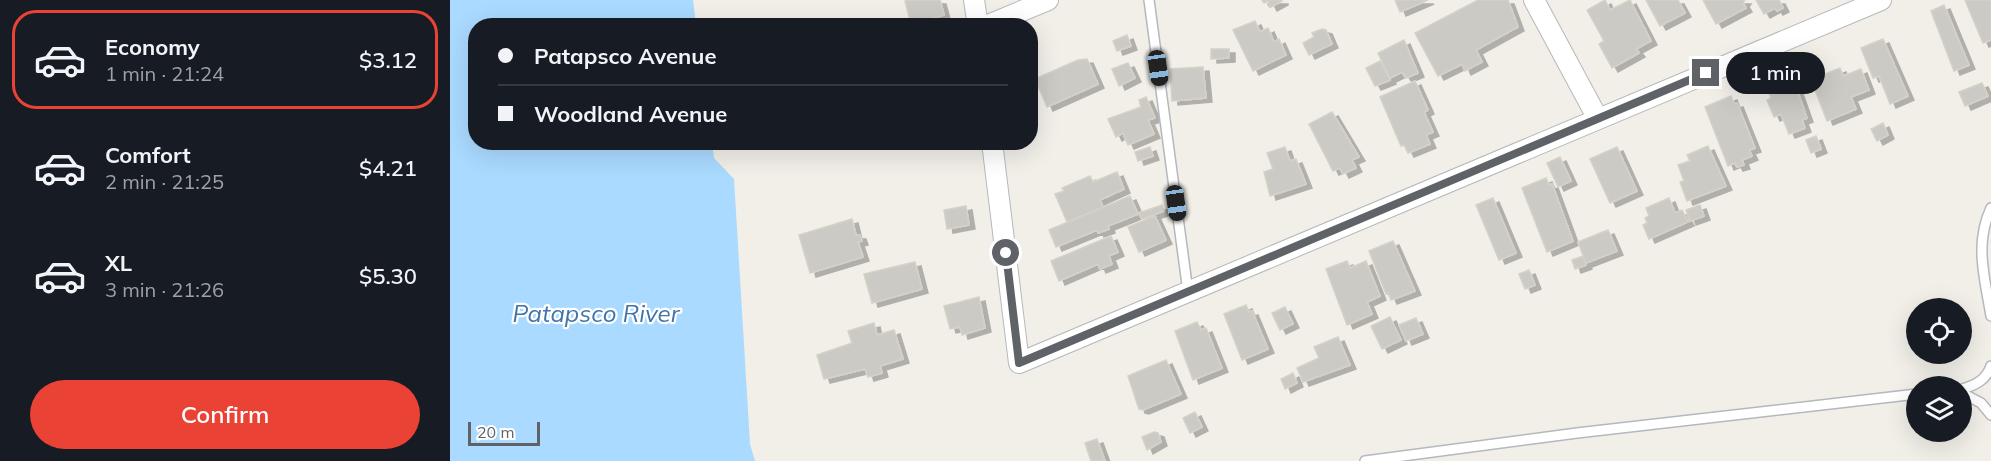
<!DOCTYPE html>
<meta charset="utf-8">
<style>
body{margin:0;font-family:Mulish,sans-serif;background:#242831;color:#f1f3f6;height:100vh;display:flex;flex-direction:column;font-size:22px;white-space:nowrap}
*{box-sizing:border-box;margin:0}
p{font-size:20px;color:#9ea1a6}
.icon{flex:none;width:33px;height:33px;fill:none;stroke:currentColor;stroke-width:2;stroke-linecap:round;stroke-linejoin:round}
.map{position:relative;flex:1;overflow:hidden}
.sheet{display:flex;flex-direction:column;background:#171b24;width:450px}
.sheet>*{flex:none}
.hud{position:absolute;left:18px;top:18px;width:570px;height:132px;border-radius:24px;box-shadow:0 6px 24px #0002;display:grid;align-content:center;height:132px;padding:0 30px;background:#171b24}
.fabs{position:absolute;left:1456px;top:298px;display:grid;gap:12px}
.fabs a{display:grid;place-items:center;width:66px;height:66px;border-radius:50%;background:#171b24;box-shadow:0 6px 24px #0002;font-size:30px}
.scale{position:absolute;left:18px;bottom:15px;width:72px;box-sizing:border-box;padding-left:6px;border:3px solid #5f6368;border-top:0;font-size:16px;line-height:21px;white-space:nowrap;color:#5f6368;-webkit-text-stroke:4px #fff;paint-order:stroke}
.end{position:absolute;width:27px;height:27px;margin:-14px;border:8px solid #5f6368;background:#fff;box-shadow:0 0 0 3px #fff}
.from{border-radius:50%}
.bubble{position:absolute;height:42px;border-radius:21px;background:#171b24;box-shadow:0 6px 24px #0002;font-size:20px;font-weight:600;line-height:42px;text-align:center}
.car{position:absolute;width:18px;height:36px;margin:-18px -9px;border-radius:8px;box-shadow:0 0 4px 2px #0007;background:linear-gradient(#222 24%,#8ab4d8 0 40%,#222 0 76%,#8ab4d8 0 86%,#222 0)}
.hud b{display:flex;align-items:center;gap:21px;height:57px;font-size:22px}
.hud b+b{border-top:2px solid #363941}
.hud i{width:15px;height:15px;background:#f1f3f6}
ul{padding:10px 0 0;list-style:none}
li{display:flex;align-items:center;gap:18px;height:99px;margin:0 12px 9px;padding:0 18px;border:3px solid transparent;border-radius:24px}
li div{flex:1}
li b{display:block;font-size:22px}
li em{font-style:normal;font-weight:600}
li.active{border-color:#ea4335}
li>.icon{width:54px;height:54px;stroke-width:1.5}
.cta{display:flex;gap:12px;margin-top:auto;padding:12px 30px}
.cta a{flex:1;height:69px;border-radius:36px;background:#ea4335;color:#fff;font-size:24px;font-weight:600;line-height:69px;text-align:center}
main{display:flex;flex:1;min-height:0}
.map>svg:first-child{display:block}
.water{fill:#aadaff}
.building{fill:#cccac5;stroke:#d6d1c6;stroke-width:1.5;filter:url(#shadow)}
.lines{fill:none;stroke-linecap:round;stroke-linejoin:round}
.lane-casing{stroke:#b5b8bc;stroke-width:12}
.street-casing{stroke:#b5b8bc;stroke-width:22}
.lane{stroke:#fff;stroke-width:9}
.street{stroke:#fff;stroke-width:20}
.route{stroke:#5f6368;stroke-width:8}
.labels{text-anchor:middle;stroke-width:4.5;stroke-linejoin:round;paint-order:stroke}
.water-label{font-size:24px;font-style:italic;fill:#4174aa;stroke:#fff}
</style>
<main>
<section class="sheet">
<ul>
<li class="active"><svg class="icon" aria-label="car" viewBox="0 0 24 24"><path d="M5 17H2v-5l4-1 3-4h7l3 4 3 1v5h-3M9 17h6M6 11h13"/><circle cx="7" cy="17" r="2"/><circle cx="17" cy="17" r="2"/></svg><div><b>Economy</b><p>1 min · 21:24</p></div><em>$3.12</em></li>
<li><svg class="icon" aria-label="car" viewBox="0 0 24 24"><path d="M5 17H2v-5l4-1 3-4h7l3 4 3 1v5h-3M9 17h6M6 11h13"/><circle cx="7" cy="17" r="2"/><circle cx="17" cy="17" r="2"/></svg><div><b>Comfort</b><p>2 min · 21:25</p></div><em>$4.21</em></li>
<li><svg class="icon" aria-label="car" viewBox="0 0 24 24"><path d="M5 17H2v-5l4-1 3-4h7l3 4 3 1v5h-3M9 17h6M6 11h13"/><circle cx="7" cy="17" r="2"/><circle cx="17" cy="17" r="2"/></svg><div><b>XL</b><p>3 min · 21:26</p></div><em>$5.30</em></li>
</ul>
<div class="cta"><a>Confirm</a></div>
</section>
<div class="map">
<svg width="1541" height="461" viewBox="0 0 1541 461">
<defs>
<filter id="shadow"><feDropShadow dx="6" dy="4" stdDeviation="0" flood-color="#0004"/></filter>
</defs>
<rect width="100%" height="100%" fill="#f1efe8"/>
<path class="water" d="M 0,0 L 243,0 L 246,25 L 26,26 L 26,142 L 262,143 L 264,158 L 284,179 L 300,444 L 305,461 L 0,461 Z"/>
<path class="building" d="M 459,0 L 490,0 L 494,15 L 461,24 L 455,1 Z
M 812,0 L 832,0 L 832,1 L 821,7 L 818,1 L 814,3 Z
M 945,0 L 978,0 L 950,12 Z
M 1028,0 L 1058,0 L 1068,27 L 1026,50 L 1032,62 L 1015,71 L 1012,64 L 988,76 L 965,33 Z
M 1155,0 L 1160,10 L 1180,0 L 1201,41 L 1186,49 L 1189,53 L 1162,68 L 1149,44 L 1154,41 L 1137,10 Z
M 1196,0 L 1228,0 L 1235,13 L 1210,26 Z
M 1253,0 L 1295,0 L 1293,3 L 1296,8 L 1266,24 Z
M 1306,0 L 1329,0 L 1333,8 L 1327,11 L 1325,8 L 1314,14 Z
M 1515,0 L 1541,0 L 1541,40 L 1533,43 Z
M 1494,5 L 1519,65 L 1504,71 L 1481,11 Z
M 805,21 L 810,32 L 818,28 L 824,42 L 829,39 L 836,55 L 803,71 L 783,30 Z
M 872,29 L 876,30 L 882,44 L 859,55 L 853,43 L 864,37 L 862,33 Z
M 677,35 L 681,46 L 667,51 L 663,41 Z
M 1433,39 L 1458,96 L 1440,104 L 1429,76 L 1423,78 L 1411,48 Z
M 954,40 L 968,73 L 956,78 L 952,72 L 940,78 L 928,53 Z
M 761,49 L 779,49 L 779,58 L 761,59 Z
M 637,59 L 648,84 L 597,107 L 585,79 L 628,60 Z
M 930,61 L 940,80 L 925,86 L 916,68 Z
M 678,63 L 685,78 L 669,86 L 662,69 Z
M 753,67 L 756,98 L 722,101 L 720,69 Z
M 1390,68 L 1393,76 L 1411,69 L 1419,90 L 1401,97 L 1406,109 L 1377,121 L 1361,80 Z
M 965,81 L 978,110 L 974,112 L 983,132 L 976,135 L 980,144 L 958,153 L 954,145 L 951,146 L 930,97 Z
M 1339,81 L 1342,89 L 1346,87 L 1357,118 L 1352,120 L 1355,128 L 1339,134 L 1331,114 L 1324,117 L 1317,100 L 1321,98 L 1317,89 Z
M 1532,83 L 1538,96 L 1515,106 L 1509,92 Z
M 1281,96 L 1284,104 L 1287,103 L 1305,148 L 1299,150 L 1302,156 L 1292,160 L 1294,165 L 1287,167 L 1285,163 L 1278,166 L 1255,107 Z
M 696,97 L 705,118 L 698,120 L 704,134 L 678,145 L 673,133 L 666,137 L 658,119 L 691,107 L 689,100 Z
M 882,112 L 909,157 L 902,160 L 906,168 L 893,174 L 890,168 L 883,171 L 859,124 Z
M 1433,123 L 1438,135 L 1427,141 L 1421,129 Z
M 1366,136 L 1371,149 L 1361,153 L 1356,140 Z
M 1258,146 L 1276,186 L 1237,201 L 1230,182 L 1234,181 L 1228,165 L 1240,161 L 1237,155 Z
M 700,147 L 703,156 L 688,161 L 685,152 Z
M 835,147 L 840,161 L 846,159 L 856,184 L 820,196 L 814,172 L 823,169 L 817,153 Z
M 1167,147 L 1187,191 L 1160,203 L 1140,159 Z
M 1110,157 L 1121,181 L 1108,187 L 1097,163 Z
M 667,172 L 674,189 L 650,200 L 653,207 L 617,222 L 605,194 L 614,191 L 612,188 L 640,176 L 643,182 Z
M 1096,178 L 1099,185 L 1102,184 L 1123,241 L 1097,252 L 1072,188 Z
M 680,196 L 688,214 L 658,226 L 659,229 L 648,233 L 647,230 L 606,247 L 599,230 Z
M 1043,198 L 1066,253 L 1049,260 L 1026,205 Z
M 1219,198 L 1225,213 L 1232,210 L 1238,222 L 1199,239 L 1193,225 L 1197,223 L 1195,218 L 1199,216 L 1196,208 Z
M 712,205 L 714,211 L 692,219 L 689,213 Z
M 1250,205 L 1254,216 L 1240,221 L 1236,210 Z
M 516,206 L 519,225 L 497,229 L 494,210 Z
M 705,216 L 716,240 L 689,252 L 678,227 Z
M 402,219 L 406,235 L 410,235 L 412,241 L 408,242 L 413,257 L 360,273 L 349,235 Z
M 1158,230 L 1167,251 L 1136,263 L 1128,242 Z
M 661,236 L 668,252 L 659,256 L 662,264 L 650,269 L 648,264 L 609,281 L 601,261 Z
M 943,241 L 965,291 L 941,300 L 938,293 L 936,294 L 919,251 Z
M 1133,256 L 1136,265 L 1125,269 L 1122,260 Z
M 897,261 L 900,268 L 916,261 L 930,296 L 917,302 L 922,314 L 897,325 L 876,269 Z
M 465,262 L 472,289 L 422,303 L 414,274 Z
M 1079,270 L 1085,285 L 1075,289 L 1069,274 Z
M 529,297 L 535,328 L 512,335 L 510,327 L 500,329 L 494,306 Z
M 796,305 L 799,312 L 802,311 L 818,349 L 792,360 L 774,314 Z
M 835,307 L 843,324 L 830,330 L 822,313 Z
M 940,317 L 951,340 L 932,349 L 921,326 Z
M 966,318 L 973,334 L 956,341 L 949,325 Z
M 747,322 L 751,330 L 756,328 L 772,368 L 743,380 L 725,331 Z
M 424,323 L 427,335 L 444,330 L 453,359 L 430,366 L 432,373 L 418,377 L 415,369 L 374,379 L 367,355 L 402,343 L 398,331 Z
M 888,337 L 900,365 L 853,382 L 847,368 L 869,358 L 864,347 Z
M 716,360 L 731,394 L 693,410 L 689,409 L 678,376 Z
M 843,373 L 847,383 L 835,389 L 831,379 Z
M 745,412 L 752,427 L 740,433 L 733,418 Z
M 704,432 L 708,433 L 711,442 L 697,450 L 692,437 Z
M 647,439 L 655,461 L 641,461 L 635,443 Z"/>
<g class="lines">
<g class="lane-casing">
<path id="lane" d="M 699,0 L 738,292
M 1541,208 C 1524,244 1535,279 1541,316
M 1512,389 C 1526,385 1536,380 1541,366
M 1512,393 L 1531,403 L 1541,415
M 915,461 L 1127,433 L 1467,394"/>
</g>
<g class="street-casing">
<path id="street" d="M 524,0 L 528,26
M 1084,0 L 1148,119
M 536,26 L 598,0
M 542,142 L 569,363 L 1431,0"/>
</g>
<use href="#lane" class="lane"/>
<use href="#street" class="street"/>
</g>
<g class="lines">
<path class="route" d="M 556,253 L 569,363 L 1256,73"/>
</g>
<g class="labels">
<g class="water-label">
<text x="146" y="322">Patapsco River</text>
</g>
</g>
</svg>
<div class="fabs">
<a><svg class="icon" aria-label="locate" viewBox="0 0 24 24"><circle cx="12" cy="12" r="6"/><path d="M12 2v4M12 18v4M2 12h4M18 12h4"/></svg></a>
<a><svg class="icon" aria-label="layers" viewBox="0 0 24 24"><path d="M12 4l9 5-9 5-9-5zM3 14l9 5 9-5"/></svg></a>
</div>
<div class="scale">20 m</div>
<i class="end from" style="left:556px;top:253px"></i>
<i class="end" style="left:1256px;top:73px"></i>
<div class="bubble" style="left:1276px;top:52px;width:99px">1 min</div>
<i class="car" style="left:708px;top:68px;rotate:172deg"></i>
<i class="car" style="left:726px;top:203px;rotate:172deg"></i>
<div class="hud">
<b><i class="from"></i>Patapsco Avenue</b>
<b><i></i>Woodland Avenue</b>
</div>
</div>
</main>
